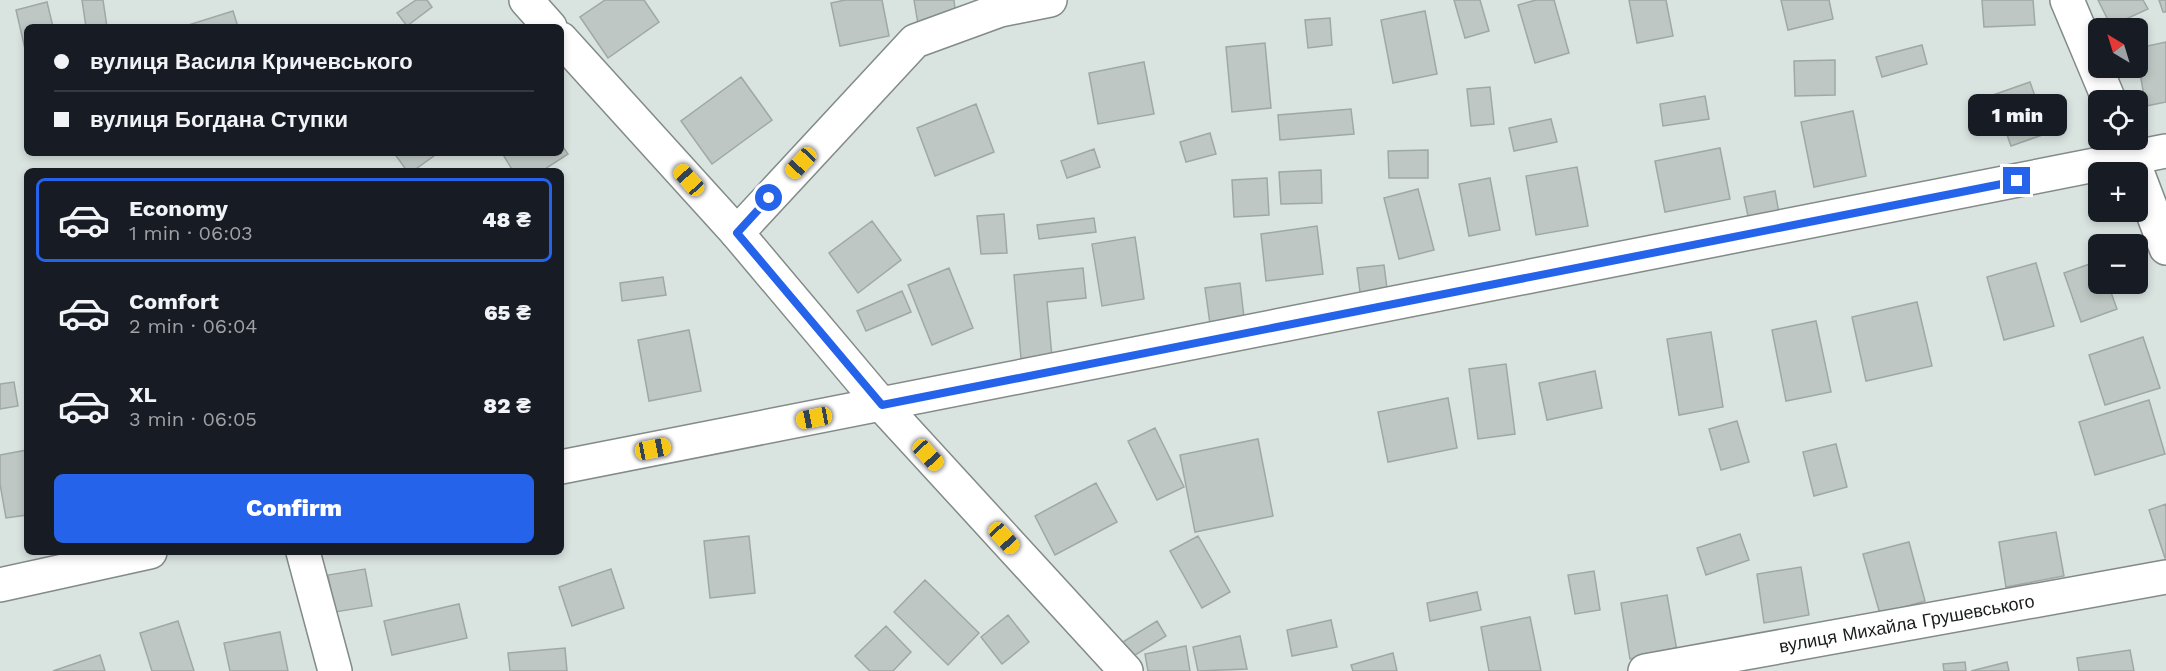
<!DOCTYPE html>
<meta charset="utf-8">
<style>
body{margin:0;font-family:"Work Sans",sans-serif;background:#242831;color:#f1f3f6;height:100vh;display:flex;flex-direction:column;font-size:22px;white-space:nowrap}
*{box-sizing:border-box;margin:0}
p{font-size:20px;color:#9ea1a6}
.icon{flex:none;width:33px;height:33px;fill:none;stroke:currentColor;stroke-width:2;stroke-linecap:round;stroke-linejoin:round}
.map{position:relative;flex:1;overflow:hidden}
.side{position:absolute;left:24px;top:168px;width:540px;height:387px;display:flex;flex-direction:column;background:#171b24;border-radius:9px;box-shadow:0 3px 9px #0003}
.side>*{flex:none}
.guide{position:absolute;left:24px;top:24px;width:540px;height:132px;border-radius:9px;box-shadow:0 3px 9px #0003;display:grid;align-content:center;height:132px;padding:0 30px;background:#171b24}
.needle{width:39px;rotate:322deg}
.buttons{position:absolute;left:2088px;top:18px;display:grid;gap:12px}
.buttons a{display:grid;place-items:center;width:60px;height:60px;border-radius:9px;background:#171b24;box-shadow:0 3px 9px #0003;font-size:30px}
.end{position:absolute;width:27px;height:27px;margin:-14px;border:8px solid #2563eb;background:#fff;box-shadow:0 0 0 3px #fff}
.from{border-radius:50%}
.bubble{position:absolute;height:42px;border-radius:9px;background:#171b24;box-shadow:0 3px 9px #0003;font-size:20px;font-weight:800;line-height:42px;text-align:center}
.car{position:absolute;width:18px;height:36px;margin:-18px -9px;border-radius:8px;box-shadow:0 0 4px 2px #0007;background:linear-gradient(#f5c518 24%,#345 0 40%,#f5c518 0 76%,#345 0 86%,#f5c518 0)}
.guide b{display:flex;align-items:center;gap:21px;height:57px;font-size:22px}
.guide b+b{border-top:2px solid #363941}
.guide i{width:15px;height:15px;background:#f1f3f6}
ul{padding:10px 0 0;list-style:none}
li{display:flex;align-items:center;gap:18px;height:84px;margin:0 12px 9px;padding:0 18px;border:3px solid transparent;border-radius:9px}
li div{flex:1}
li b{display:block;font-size:22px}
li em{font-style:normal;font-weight:800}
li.active{border-color:#2563eb}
li>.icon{width:54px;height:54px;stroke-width:1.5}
.primary-button{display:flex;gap:12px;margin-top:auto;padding:12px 30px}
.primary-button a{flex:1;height:69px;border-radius:9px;background:#2563eb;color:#fff;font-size:24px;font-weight:800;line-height:69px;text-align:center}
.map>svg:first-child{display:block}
.building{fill:#bec7c3;stroke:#9fa8a4;stroke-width:1.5}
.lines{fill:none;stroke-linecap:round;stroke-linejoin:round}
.minor-casing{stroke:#828b87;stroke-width:36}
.minor{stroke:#fff;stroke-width:33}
.route{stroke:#2563eb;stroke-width:8}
.labels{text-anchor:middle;stroke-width:5;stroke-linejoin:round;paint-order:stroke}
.street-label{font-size:18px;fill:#191c1b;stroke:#d9e3df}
</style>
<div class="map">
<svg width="2166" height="671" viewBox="0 0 2166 671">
<rect width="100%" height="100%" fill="#d9e3df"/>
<path class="building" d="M 82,0 L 103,0 L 107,27 L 86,27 Z
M 416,0 L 427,0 L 432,7 L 407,26 L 397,13 Z
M 605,0 L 644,0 L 659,22 L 608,58 L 580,17 Z
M 845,0 L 882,0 L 889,36 L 840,46 L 831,3 Z
M 914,0 L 954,0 L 956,18 L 918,24 Z
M 1454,0 L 1480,0 L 1489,31 L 1465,38 Z
M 1536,0 L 1554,0 L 1569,53 L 1535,63 L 1518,5 Z
M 1629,0 L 1666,0 L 1673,36 L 1637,43 Z
M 1781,0 L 1829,0 L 1833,19 L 1788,30 Z
M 1982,0 L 2033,0 L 2035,25 L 1984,27 Z
M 2098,0 L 2143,0 L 2148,9 L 2111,26 Z
M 2159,0 L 2166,0 L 2166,12 L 2163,12 Z
M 47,2 L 53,27 L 27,27 L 27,48 L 25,49 L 16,10 Z
M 233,11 L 238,27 L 186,27 L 185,26 Z
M 1425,11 L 1437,74 L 1393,83 L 1381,20 Z
M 1330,18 L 1332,45 L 1308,48 L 1305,20 Z
M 2166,42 L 2166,102 L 2146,106 L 2138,63 L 2138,48 Z
M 1265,43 L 1271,108 L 1232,112 L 1226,47 Z
M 1922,45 L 1927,64 L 1882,77 L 1876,57 Z
M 1835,60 L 1835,95 L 1795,96 L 1794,61 Z
M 1144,62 L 1154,114 L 1098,124 L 1089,73 Z
M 741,77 L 772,120 L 712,164 L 681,121 Z
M 2030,82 L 2048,133 L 2011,146 L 1993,95 Z
M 1490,87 L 1494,124 L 1471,126 L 1467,89 Z
M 1705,96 L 1709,119 L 1663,126 L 1660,104 Z
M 976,104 L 994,152 L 935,176 L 917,128 Z
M 1351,109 L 1354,134 L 1280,140 L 1278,115 Z
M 1853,111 L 1866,176 L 1814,187 L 1801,122 Z
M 1551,119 L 1557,142 L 1514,151 L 1509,128 Z
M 1210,133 L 1216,154 L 1186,162 L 1180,142 Z
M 561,144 L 568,154 L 542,171 L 513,171 L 502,153 L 561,153 Z
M 1720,148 L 1730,199 L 1665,212 L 1655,161 Z
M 1094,149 L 1100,167 L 1067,178 L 1061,161 Z
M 1428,150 L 1428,178 L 1389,178 L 1388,151 Z
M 394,153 L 438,153 L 413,171 L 407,171 Z
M 1577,167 L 1588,226 L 1536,235 L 1526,176 Z
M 1321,170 L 1322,203 L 1281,204 L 1279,172 Z
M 1267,178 L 1269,215 L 1234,217 L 1232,180 Z
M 1490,178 L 1500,230 L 1469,236 L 1459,184 Z
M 1418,189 L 1434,250 L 1399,259 L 1384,198 Z
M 1775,191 L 1781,224 L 1751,230 L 1744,197 Z
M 1004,214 L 1007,253 L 981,254 L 977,216 Z
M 1094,218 L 1096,232 L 1039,239 L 1037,225 Z
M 872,221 L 901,260 L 858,293 L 829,253 Z
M 1317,226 L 1323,274 L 1266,281 L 1261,234 Z
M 1135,237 L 1144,299 L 1102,306 L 1092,244 Z
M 2098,261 L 2098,284 L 2108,284 L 2117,309 L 2081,322 L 2064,273 Z
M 2036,263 L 2054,326 L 2004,340 L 1987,277 Z
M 1384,265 L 1388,296 L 1361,300 L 1357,268 Z
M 949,268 L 973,328 L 932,345 L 908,285 Z
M 1083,268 L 1086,298 L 1047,302 L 1052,357 L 1021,359 L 1014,275 Z
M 663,277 L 666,295 L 622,301 L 620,283 Z
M 1240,283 L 1245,326 L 1211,331 L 1205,288 Z
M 902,291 L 911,312 L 866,331 L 857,311 Z
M 1917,302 L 1932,366 L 1866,381 L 1852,317 Z
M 1816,321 L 1831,392 L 1786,401 L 1772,330 Z
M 689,330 L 701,391 L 649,401 L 638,340 Z
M 1711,332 L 1723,407 L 1679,415 L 1667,339 Z
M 2143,337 L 2160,388 L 2105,405 L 2089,355 Z
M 1506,364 L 1515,434 L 1478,439 L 1469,369 Z
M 1595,371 L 1602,408 L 1547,420 L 1539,383 Z
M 14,382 L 18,406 L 0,409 L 0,384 Z
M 1448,398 L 1457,448 L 1388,462 L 1378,412 Z
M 2149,400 L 2165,454 L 2095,475 L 2079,422 Z
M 1737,421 L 1749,462 L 1721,470 L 1709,429 Z
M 1155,428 L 1184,487 L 1157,500 L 1128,441 Z
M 1258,439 L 1273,516 L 1195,532 L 1180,455 Z
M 1836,444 L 1847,487 L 1814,496 L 1803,452 Z
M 27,450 L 27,515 L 6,518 L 0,484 L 0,455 Z
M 1096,483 L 1117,522 L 1055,555 L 1035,516 Z
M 2166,504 L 2166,557 L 2165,558 L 2149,510 Z
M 2056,532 L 2064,576 L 2006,587 L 1999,542 Z
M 1740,534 L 1749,560 L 1706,575 L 1697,548 Z
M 749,536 L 755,593 L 710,598 L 704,541 Z
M 1198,536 L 1230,592 L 1202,608 L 1170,551 Z
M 1909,542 L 1925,601 L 1880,614 L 1863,554 Z
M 1801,567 L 1809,615 L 1764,623 L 1757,574 Z
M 365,569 L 372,606 L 335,612 L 328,575 Z
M 611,569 L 624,608 L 572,626 L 559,587 Z
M 1594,571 L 1600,610 L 1575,614 L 1568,575 Z
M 925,580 L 979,633 L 948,665 L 894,612 Z
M 1477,592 L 1481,610 L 1430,621 L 1427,603 Z
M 1667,595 L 1677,651 L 1630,659 L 1621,603 Z
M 459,604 L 467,638 L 392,655 L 384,621 Z
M 1008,615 L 1029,642 L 1002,664 L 981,637 Z
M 1530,617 L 1541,671 L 1489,671 L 1481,627 Z
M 1331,620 L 1337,647 L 1292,656 L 1287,630 Z
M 178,621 L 194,671 L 152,671 L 140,633 Z
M 1157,621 L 1166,636 L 1127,660 L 1118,645 Z
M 886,626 L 911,652 L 893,671 L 870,671 L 855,656 Z
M 280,632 L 288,671 L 230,671 L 224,643 Z
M 1240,636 L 1247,669 L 1198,671 L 1193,647 Z
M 1186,646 L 1190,671 L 1148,671 L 1145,654 Z
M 565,648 L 567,671 L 510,671 L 508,653 Z
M 2130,650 L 2134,671 L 2079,671 L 2077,658 Z
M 1393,653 L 1397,671 L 1353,671 L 1351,665 Z
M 100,655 L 105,671 L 53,671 Z
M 1965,662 L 1966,671 L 1944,671 L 1943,664 Z
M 2007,662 L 2009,671 L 1971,671 Z"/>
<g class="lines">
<g class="minor-casing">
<g id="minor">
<path d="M 526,0 L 550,27"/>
<path d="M 2067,0 L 2109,100"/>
<path d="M 561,39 L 737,233 L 882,405 L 1126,671"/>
<path d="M 2125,140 L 2166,248"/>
<path d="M 737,233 L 915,41 L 1000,10 L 1050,0"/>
<path d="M 561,467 L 2166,151"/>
<path d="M 303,552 L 335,671"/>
<path d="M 0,585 L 150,552"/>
<path id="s1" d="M 1645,671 L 2166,577"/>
</g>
</g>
<use href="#minor" class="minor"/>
</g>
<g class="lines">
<path class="route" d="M 769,198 L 737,233 L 882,405 L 2017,181"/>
</g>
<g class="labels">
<g class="street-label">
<text dy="6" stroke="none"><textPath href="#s1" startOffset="266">вулиця Михайла Грушевського</textPath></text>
</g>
</g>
</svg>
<div class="buttons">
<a><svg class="needle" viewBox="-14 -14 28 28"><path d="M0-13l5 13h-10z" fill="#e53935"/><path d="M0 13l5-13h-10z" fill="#9ea1a6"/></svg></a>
<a><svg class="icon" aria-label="locate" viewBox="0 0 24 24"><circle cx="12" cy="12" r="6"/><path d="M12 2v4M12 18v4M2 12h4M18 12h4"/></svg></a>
<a>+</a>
<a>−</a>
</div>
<i class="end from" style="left:769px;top:198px"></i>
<i class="end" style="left:2017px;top:181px"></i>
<div class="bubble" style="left:1968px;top:94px;width:99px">1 min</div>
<i class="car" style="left:801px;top:163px;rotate:223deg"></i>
<i class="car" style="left:689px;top:180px;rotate:318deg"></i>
<i class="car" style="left:814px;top:418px;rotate:259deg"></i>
<i class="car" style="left:653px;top:449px;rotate:79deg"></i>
<i class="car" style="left:928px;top:455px;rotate:137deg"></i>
<i class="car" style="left:1004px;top:538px;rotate:138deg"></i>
<div class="guide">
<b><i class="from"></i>вулиця Василя Кричевського</b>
<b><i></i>вулиця Богдана Ступки</b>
</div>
<section class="side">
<ul>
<li class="active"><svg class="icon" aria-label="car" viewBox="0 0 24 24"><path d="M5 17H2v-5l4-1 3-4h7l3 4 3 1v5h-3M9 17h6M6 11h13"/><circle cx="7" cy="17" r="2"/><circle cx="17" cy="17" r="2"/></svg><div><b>Economy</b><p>1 min · 06:03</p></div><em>48 ₴</em></li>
<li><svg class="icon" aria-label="car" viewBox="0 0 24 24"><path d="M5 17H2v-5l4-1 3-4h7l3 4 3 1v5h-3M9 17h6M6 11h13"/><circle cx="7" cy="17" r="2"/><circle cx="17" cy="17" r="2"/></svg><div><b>Comfort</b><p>2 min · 06:04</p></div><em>65 ₴</em></li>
<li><svg class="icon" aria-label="car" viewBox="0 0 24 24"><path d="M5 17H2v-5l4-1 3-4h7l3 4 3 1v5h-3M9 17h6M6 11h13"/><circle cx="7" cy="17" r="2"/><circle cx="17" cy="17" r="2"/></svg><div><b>XL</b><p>3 min · 06:05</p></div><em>82 ₴</em></li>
</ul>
<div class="primary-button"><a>Confirm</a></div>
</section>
</div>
